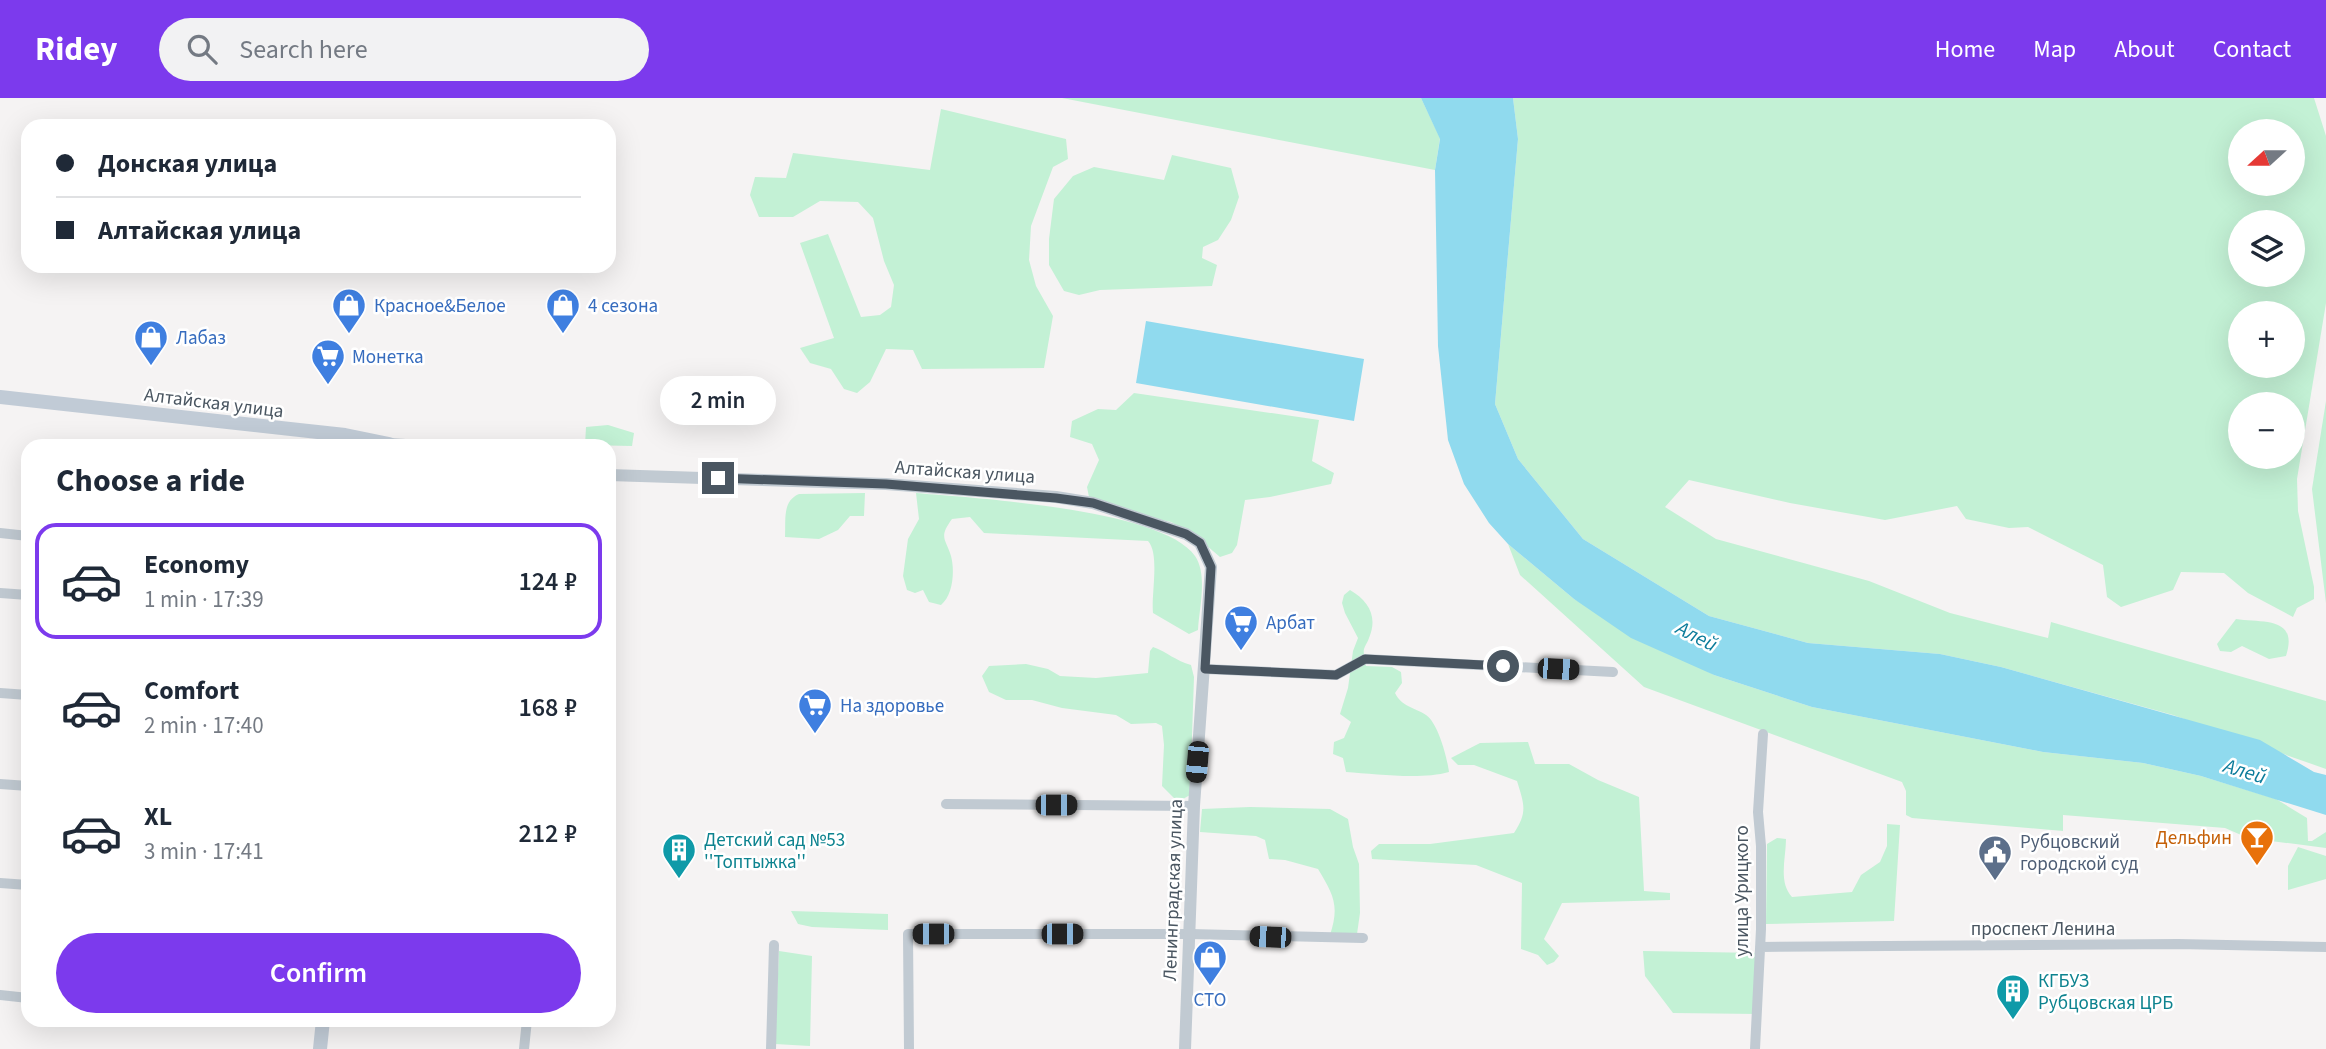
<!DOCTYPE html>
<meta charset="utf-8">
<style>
body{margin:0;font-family:"Source Sans 3",sans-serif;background:#f2f2f3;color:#1f2937;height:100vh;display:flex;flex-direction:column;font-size:26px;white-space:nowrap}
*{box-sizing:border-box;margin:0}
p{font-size:23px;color:#747a83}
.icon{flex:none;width:38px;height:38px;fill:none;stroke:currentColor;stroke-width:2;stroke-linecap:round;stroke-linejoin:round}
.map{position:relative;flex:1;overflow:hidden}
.side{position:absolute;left:21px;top:341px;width:595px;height:588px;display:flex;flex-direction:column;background:#fff;border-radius:21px;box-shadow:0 7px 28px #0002}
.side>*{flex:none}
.banner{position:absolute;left:21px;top:21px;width:595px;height:154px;border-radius:21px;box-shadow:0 7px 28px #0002;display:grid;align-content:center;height:154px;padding:0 35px;background:#fff}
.needle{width:46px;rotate:249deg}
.controls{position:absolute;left:2228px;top:21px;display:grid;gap:14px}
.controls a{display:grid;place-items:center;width:77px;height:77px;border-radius:50%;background:#fff;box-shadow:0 7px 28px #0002;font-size:35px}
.end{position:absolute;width:32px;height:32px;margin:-16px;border:9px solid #4a5661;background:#fff;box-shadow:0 0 0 4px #fff}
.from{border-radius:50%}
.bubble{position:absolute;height:49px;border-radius:24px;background:#fff;box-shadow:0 7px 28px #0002;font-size:23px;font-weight:600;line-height:49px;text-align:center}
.car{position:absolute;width:21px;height:42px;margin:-21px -10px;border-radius:9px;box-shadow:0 0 5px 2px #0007;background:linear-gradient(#222 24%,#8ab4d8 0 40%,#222 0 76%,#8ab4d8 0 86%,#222 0)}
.banner b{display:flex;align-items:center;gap:24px;height:66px;font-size:26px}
.banner b+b{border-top:2px solid #e0e1e3}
.banner i{width:18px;height:18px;background:#1f2937}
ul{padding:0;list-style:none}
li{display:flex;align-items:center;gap:21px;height:116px;margin:0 14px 10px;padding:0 21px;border:4px solid transparent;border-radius:21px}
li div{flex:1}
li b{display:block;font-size:26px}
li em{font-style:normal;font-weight:600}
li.active{border-color:#7c3aed}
li>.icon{width:63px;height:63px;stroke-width:1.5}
h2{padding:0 35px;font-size:32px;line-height:84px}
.primary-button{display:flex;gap:14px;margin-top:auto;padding:14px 35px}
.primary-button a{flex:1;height:80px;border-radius:42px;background:#7c3aed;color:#fff;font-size:28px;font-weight:600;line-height:80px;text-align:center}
header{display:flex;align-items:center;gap:42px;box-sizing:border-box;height:98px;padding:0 35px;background:#7c3aed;color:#fff}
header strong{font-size:33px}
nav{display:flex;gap:38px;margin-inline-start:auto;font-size:24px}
.search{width:490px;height:63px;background:#f2f2f3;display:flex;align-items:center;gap:18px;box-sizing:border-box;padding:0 24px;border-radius:38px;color:#747a83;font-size:26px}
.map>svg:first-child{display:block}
.green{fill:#c3f1d5;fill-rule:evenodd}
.water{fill:#90daee}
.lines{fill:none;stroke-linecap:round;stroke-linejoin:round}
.minor{stroke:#c1cad2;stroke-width:10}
.tertiary{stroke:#c1cad2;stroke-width:12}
.secondary{stroke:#c1cbd6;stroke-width:14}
.route{stroke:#4a5661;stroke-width:9}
.labels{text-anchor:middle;stroke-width:5;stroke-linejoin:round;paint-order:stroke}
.shop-label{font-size:19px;fill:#366cbe;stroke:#fff;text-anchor:start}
.street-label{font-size:19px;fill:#4a5661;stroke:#fff}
.food-label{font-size:19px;fill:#c56008;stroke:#fff;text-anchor:end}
.culture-label{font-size:19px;fill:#0d838f;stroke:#fff;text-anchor:start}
.service-label{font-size:19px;fill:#4e5e75;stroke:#fff;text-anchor:start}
.water-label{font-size:21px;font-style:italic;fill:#0c7c9b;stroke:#fff}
</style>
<header>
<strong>Ridey</strong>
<div class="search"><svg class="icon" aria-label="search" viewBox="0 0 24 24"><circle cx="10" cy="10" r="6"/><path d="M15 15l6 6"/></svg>Search here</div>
<nav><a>Home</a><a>Map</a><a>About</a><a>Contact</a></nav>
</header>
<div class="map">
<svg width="2326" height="951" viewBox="0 0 2326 951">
<rect width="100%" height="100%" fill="#f5f3f3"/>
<path class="green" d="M 1062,0 L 1421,0 L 1440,40 L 1435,72 Z
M 1513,0 L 2314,0 L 2326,38 L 2326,205 L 2297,381 L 2298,413 L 2314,489 L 2314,501 L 2297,510 L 2293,519 L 2248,495 L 2224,475 L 2181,474 L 2173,492 L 2121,509 L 2107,499 L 2103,467 L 2028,429 L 2009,430 L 1966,421 L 1957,408 L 1885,422 L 1790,405 L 1689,382 L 1665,409 L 1716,441 L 1869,483 L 1950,515 L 2048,540 L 2051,524 L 2326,603 L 2326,671 L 2173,617 L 2001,569 L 1940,556 L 1808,545 L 1709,518 L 1583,441 L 1518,361 L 1495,306 L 1518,41 ZM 2240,33 L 2292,33 L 2292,86 L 2240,86 ZM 2240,124 L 2292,124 L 2292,177 L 2240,177 ZM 2240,215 L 2292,215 L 2292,268 L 2240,268 ZM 2240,306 L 2292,306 L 2292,359 L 2240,359 Z
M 941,11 L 1066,41 L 1068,61 L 1053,69 L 1031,128 L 1029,162 L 1036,188 L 1053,218 L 1044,270 L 922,271 L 913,252 L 886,251 L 870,284 L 857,295 L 844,291 L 831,271 L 810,265 L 800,250 L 834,240 L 800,145 L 828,136 L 861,219 L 880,217 L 891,209 L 894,187 L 884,163 L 873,120 L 858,104 L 820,103 L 793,119 L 759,119 L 750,97 L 755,79 L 786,80 L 793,55 L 930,72 Z
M 1172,57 L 1231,70 L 1239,99 L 1231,122 L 1218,142 L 1203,149 L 1202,160 L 1217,167 L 1212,188 L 1100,192 L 1079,197 L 1064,193 L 1049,167 L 1049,141 L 1054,101 L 1073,78 L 1094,69 L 1164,82 Z
M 1134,295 L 1319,322 L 1312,363 L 1334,375 L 1331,386 L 1270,399 L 1245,402 L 1237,447 L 1232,455 L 1220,459 L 1192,435 L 1171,424 L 1128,414 L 1089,399 L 1087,389 L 1099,362 L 1092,346 L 1070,339 L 1072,323 L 1098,311 L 1116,312 Z
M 2326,303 L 2326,505 L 2312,391 Z
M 608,327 L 634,335 L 632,348 L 585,347 L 586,329 Z
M 865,395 L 864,418 L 850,418 L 838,432 L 819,441 L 785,439 C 786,422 782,403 799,396 Z
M 916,395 C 973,400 1163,411 1195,458 C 1208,477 1199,511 1198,532 L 1189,536 L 1153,515 C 1151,496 1160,456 1148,443 L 984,435 L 970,419 L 952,421 C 938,440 946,441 951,458 C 955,473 953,497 941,507 L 929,504 L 923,492 L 915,495 L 907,492 L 903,478 L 908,441 L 919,421 Z
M 1508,446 L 1574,501 L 1714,577 L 1812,609 L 2043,654 L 2143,665 L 2201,678 L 2276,701 L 2307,720 L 2308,743 L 2312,743 L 2326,734 L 2326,750 L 2248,740 L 2225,730 L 2063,717 L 2063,733 L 1912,720 L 1906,717 L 1906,693 L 1902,684 L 1644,589 L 1520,477 Z
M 1350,492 C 1369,503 1378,519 1369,540 C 1368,544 1365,547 1364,551 C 1363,555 1365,563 1366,568 L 1392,569 L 1401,574 L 1402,585 L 1395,595 C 1402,609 1414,609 1426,617 C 1438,625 1447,659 1449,674 C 1421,682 1376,676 1346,674 L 1343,660 L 1333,656 L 1334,644 L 1344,640 L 1351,624 L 1340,616 L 1348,590 L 1353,553 L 1358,540 L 1345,515 L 1342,505 L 1344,497 Z
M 2236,521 C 2262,525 2299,518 2286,558 L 2269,561 L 2242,548 L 2231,554 L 2220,553 L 2217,546 Z
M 1153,549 C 1167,554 1176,563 1191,567 L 1194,579 L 1190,697 L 1183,701 L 1175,701 L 1162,688 L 1164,647 L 1162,628 L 1156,625 L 1131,626 L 1116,617 L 1062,610 L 1032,602 L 1006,602 L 989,594 L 982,578 L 989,568 L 1026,566 L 1048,571 L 1060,578 L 1096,580 L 1148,575 L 1150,553 Z
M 1528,644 L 1535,666 L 1569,666 L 1598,682 L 1639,699 L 1644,793 L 1670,795 L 1670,802 L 1562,805 L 1544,841 L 1559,858 L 1554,864 L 1547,867 L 1538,857 L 1521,851 L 1522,785 L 1476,767 L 1372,761 L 1371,753 L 1379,746 L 1430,746 L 1514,735 C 1528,714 1524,706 1517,683 L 1474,667 L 1458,667 L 1451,660 L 1480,645 Z
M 1250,709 L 1330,711 L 1348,721 L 1353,749 L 1359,766 L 1360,815 L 1357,836 L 1330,837 C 1340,807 1333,796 1318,771 L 1285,762 L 1269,761 L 1265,742 L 1256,738 L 1200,734 L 1202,711 Z
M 1887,726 L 1900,727 L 1894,823 L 1766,826 L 1767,746 L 1777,740 L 1786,741 C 1786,760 1778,784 1792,799 L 1852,794 L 1861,777 L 1880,764 L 1887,748 Z
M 2298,749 L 2326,758 L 2326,781 L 2288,792 L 2288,768 Z
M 791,813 L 888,816 L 888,832 L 812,829 L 798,826 Z
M 779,853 L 812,858 L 810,948 L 775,946 Z
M 1643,853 L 1760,855 L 1758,916 L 1673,915 L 1645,878 Z"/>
<path class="water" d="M 1421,0 L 1513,0 L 1518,41 L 1495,306 L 1518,361 L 1583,441 L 1709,518 L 1808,545 L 1940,556 L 2001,569 L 2260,642 L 2314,674 L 2326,677 L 2326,717 L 2201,678 L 2143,665 L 2043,654 L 1812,609 L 1714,577 L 1631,540 L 1574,501 L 1508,446 L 1489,425 L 1464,386 L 1448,342 L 1438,248 L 1435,72 L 1440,41 Z
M 1146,223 L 1364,261 L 1354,323 L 1136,285 Z"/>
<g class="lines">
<path class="minor" d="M 0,435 L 28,438
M 0,495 L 28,497
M 1205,571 L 1336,577 L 1365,561 L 1613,574
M 0,595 L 28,597
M 0,686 L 28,688
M 946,706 L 1194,708
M 0,785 L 28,787
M 1760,849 L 2178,846 L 2326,849
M 0,897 L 28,900
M 524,951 L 527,922
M 771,951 L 774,847
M 909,951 L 908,836 L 1190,836 L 1363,840
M 1755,951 L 1761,831 L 1761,748 L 1758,714 L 1763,636"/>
<path class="tertiary" d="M 389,346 L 422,348
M 609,377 L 886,386 L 1056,399 L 1093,405 L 1186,436 L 1200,445 L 1211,469 L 1194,708 L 1185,951"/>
<path class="secondary" d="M 0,299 L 345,337 L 389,346 L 389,348
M 320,951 L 323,922"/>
</g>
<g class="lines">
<path class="route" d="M 718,380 L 886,386 L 1056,400 L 1093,405 L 1186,436 L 1200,445 L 1211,469 L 1205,571 L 1336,577 L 1365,561 L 1503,568"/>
</g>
<defs>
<g id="shop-pin" transform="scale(1.75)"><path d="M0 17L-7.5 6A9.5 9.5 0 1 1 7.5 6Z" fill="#3f7fe0" stroke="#fff"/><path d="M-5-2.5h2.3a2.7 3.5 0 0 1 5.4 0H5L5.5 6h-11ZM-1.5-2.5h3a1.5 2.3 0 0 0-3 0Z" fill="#fff"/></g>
<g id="supermarket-pin" transform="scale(1.75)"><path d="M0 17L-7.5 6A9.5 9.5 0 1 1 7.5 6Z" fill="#3f7fe0" stroke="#fff"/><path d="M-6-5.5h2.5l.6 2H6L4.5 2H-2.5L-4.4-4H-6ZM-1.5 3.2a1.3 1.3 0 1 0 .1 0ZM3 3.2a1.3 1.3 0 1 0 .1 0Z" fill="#fff"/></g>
<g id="bar-pin" transform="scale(1.75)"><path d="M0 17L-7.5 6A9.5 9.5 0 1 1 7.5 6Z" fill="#e8710a" stroke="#fff"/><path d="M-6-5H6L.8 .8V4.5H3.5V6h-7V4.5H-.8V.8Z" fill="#fff"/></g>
<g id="building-pin" transform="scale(1.75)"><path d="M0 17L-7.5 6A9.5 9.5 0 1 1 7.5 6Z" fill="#0f9aa8" stroke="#fff"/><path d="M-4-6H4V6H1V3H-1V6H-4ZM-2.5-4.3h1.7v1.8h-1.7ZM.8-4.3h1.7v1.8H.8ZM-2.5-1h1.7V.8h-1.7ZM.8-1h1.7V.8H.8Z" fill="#fff"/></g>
<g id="civic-pin" transform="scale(1.75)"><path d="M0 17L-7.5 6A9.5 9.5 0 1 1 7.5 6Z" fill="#5c6f8a" stroke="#fff"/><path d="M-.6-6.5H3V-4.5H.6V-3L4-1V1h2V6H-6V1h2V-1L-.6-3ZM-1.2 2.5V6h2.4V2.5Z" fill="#fff"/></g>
</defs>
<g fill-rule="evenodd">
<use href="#shop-pin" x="349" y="207"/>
<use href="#shop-pin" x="563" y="207"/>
<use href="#shop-pin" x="151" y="239"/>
<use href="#supermarket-pin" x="328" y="258"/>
<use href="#supermarket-pin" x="1241" y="524"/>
<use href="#supermarket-pin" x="815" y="607"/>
<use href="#bar-pin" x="2257" y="739"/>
<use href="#building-pin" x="679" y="752"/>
<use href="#civic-pin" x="1995" y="754"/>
<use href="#shop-pin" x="1210" y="859"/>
<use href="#building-pin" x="2013" y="893"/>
</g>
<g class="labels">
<g class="shop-label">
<text x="374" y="214">Красное&amp;Белое</text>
<text x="588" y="214">4 сезона</text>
<text x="176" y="246">Лабаз</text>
<text x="352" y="265">Монетка</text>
<text x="1266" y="531">Арбат</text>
<text x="840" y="614">На здоровье</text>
<text x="1210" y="908" text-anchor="middle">СТО</text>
</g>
<g class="street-label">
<text transform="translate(214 304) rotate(7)" y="7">Алтайская улица</text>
<text transform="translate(965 373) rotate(4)" y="7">Алтайская улица</text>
<text transform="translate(1172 792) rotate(-88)" y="7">Ленинградская улица</text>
<text transform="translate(1741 793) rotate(-90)" y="7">улица Урицкого</text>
<text x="2043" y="837">проспект Ленина</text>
</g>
<g class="food-label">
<text x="2232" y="746">Дельфин</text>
</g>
<g class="culture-label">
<text x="704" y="748">Детский сад №53<tspan x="704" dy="22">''Топтыжка''</tspan></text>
<text x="2038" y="889">КГБУЗ<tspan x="2038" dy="22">Рубцовская ЦРБ</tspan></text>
</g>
<g class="service-label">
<text x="2020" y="750">Рубцовский<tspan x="2020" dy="22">городской суд</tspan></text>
</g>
<g class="water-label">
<text transform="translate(1697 538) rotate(27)" y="7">Алей</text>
<text transform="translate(2245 673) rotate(17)" y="7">Алей</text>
</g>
</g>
</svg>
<div class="controls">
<a><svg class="needle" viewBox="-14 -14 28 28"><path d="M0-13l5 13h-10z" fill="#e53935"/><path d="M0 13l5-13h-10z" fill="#747a83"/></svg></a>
<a><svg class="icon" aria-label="layers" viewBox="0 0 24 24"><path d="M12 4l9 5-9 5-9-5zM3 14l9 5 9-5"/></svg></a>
<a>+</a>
<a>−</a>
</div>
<i class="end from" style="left:1503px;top:568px"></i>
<i class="end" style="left:718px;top:380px"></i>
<div class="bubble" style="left:660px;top:278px;width:116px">2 min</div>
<i class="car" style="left:1558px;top:571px;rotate:93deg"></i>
<i class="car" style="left:1197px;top:664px;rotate:185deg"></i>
<i class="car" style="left:1056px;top:707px;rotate:90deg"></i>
<i class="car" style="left:933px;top:836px;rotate:270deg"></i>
<i class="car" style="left:1062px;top:836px;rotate:90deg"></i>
<i class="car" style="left:1270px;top:839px;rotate:272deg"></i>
<div class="banner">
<b><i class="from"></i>Донская улица</b>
<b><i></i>Алтайская улица</b>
</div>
<section class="side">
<h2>Choose a ride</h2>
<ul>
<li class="active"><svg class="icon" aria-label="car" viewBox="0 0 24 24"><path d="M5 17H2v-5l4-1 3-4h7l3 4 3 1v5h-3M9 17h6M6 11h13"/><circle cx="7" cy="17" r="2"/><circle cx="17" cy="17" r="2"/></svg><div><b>Economy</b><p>1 min · 17:39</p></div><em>124 ₽</em></li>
<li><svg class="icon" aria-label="car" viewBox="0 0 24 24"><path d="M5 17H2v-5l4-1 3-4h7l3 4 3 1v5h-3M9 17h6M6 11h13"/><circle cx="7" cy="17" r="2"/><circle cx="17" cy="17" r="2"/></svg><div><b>Comfort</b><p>2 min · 17:40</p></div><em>168 ₽</em></li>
<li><svg class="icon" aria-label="car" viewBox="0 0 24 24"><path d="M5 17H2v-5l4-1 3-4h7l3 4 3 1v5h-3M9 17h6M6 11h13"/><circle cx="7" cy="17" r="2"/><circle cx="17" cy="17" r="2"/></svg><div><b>XL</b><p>3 min · 17:41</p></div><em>212 ₽</em></li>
</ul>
<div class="primary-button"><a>Confirm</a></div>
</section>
</div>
